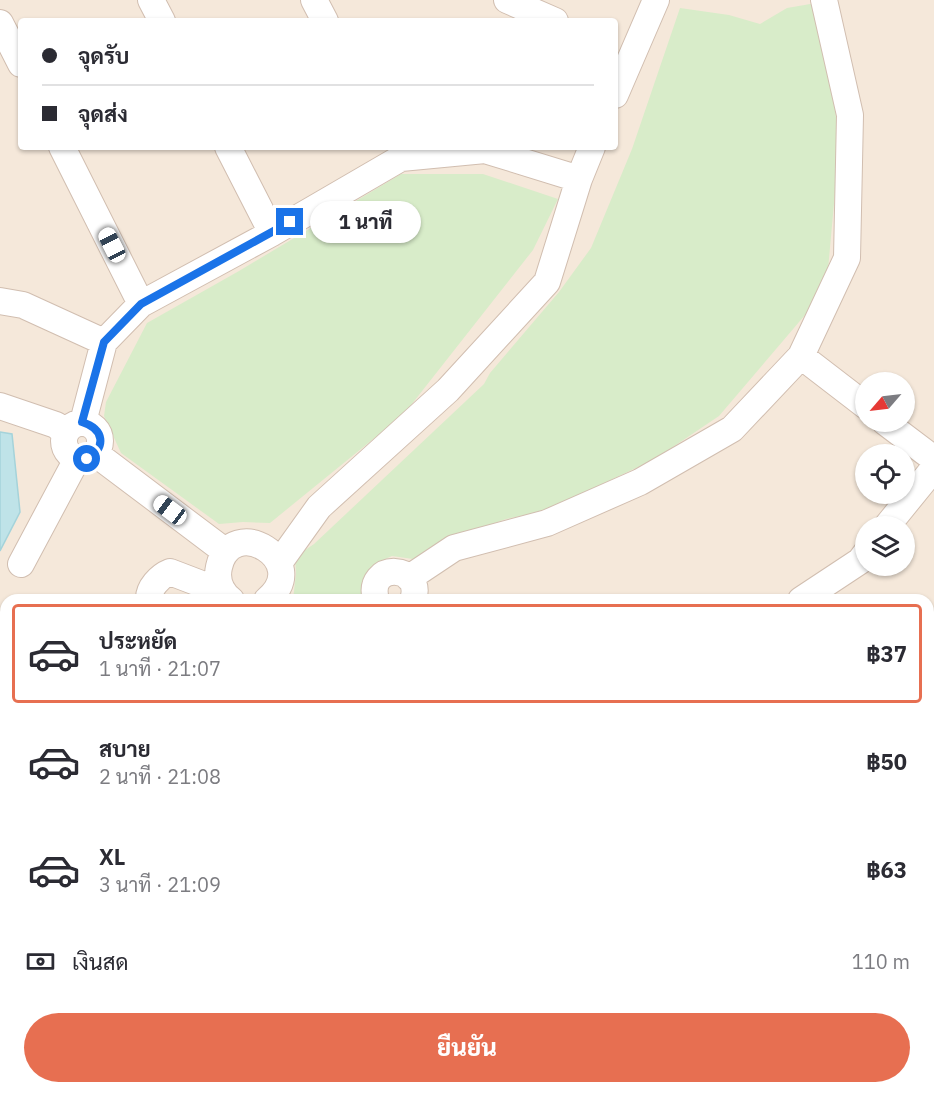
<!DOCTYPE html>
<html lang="th">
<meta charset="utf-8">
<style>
body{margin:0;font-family:"IBM Plex Sans",Sarabun,sans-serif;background:#f7f7f7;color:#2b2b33;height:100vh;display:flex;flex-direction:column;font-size:22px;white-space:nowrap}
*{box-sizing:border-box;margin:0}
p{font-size:20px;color:#7c7c81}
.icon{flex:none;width:33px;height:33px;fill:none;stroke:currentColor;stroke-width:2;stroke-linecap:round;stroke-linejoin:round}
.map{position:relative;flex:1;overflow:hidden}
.sheet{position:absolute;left:0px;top:594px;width:934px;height:500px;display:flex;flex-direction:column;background:#fff;border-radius:18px 18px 0 0;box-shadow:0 2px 4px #0004}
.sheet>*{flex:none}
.hud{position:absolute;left:18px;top:18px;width:600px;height:132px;border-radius:6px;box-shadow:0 2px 4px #0004;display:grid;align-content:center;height:132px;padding:0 24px;background:#fff}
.needle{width:39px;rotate:242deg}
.controls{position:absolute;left:855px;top:372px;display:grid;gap:12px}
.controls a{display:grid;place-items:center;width:60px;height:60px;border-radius:50%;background:#fff;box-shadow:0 2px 4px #0004;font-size:30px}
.end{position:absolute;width:27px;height:27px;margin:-14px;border:8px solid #1a73e8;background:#fff;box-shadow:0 0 0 3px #fff}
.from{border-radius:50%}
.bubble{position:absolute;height:42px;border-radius:21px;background:#fff;box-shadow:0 2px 4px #0004;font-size:20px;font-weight:800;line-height:42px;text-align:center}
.car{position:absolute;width:18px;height:36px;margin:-18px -9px;border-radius:8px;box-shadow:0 0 4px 2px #0007;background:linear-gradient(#fff 24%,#345 0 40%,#fff 0 76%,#345 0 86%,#fff 0)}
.hud b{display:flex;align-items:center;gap:21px;height:57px;font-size:22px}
.hud b+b{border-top:2px solid #e1e1e2}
.hud i{width:15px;height:15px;background:#2b2b33}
ul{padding:10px 0 0;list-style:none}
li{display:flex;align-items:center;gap:18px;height:99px;margin:0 12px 9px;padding:0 12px;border:3px solid transparent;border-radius:6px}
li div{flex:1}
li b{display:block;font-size:22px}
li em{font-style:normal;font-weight:800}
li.active{border-color:#e76f51}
li>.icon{width:54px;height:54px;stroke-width:1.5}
.pay{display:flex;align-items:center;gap:15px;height:66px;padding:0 24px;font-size:22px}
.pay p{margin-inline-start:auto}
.primary-button{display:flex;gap:12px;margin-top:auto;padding:12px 24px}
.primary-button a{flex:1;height:69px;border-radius:36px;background:#e76f51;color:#fff;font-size:24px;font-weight:800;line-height:69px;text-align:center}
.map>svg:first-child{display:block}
.residential{fill:#f5e8da;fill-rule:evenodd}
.green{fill:#d8ecc9}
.water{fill:#bfe3e8;stroke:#a5d3da;stroke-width:1.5}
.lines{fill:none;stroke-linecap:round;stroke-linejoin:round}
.minor-casing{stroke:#d1beb0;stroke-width:28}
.minor{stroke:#fff;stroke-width:26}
.route{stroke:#1a73e8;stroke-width:8}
</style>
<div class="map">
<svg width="934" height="1093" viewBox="0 0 934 1093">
<rect width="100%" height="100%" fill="#fdf6ec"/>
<path class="residential" d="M 0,0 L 934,0 L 934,1093 L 0,1093 ZM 21,21 L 615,21 L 615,147 L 21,147 ZM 866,382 L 904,382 L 904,422 L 866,422 ZM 866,454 L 904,454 L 904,494 L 866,494 ZM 866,526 L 904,526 L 904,566 L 866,566 ZM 6,600 L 928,600 L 928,1088 L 6,1088 Z"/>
<path class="green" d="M 816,3 L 832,78 L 839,148 L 828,270 L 811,308 L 719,416 L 655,459 L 545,511 L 506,519 L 478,529 L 413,559 L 392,556 L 376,563 L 365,581 L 362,600 L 293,600 L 296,573 L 295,557 L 314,544 L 484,384 L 490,373 L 559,292 L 591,248 L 632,149 L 680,8 L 729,15 L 760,24 L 787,8 Z
M 401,174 L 483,174 L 558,199 L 533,250 L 404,414 L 270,523 L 243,522 L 219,524 L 121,453 L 104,416 L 106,402 L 147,323 L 239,271 Z"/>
<path class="water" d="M 0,432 L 12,434 L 20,512 L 0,551 Z
M 0,799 L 6,805 L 6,892 L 0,895 Z
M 346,1088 L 444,1088 L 438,1093 L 344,1093 Z"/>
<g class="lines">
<g class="minor-casing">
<path id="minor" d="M 151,0 L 162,21
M 314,0 L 325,21
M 507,0 L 555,21
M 0,23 L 21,64
M 615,95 L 656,0
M 62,147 L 141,304
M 228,147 L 272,233
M 0,301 L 23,305 L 104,342
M 801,356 L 866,406
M 0,406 L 56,425 L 66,433
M 83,422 L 104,342 L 141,304 L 272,233 L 401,158 L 485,150 L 579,179
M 885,422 L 934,459
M64 441a18 18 0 1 1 36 0a18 18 0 1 1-36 0Z
M 96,454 L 226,552
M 887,526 L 934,468
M 279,563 L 319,507 L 448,390 L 547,282 L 579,179 L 592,147
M 21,564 L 77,459
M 409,578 L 454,548 L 547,523 L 640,482 L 732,429 L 801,356 L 847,258 L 850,115 L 824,0
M 149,600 C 148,588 160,576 170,572 L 204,585 L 219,584
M 231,600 C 221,592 216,580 219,567 C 231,512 314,561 267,600
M 376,600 C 365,561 425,564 413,600
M 801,600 L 860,561 L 866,553
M 928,637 L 934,632
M 928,790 L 934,790
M 928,836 L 934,836
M 282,1088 L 288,1090 L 305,1088
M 802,1088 L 802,1093
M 923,1088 L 923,1093
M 4,1093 L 7,1088
M 550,1093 L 558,1088"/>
</g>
<use href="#minor" class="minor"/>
</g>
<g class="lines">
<path class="route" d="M 87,459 C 107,447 104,429 82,422 L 104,342 L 141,304 L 290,222"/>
</g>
</svg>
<div class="controls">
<a><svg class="needle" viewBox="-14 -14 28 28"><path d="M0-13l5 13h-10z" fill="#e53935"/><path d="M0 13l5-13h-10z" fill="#7c7c81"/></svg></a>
<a><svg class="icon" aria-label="locate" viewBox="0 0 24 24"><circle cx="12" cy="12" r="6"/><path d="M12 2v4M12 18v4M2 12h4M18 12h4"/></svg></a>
<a><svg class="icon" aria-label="layers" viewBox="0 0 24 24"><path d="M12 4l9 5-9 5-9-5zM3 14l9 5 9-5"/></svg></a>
</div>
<i class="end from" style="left:87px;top:459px"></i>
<i class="end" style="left:290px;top:222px"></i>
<div class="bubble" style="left:310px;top:201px;width:111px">1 นาที</div>
<i class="car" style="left:112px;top:245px;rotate:333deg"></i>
<i class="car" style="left:170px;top:510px;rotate:307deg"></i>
<div class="hud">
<b><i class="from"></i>จุดรับ</b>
<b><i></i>จุดส่ง</b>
</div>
<section class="sheet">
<ul>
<li class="active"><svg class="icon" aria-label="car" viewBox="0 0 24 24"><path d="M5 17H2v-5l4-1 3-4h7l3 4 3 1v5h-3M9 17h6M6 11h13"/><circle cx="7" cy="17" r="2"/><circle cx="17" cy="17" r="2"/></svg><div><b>ประหยัด</b><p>1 นาที · 21:07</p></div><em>฿37</em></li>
<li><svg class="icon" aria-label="car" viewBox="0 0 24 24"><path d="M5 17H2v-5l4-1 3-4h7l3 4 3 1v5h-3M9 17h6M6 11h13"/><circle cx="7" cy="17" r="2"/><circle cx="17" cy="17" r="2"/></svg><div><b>สบาย</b><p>2 นาที · 21:08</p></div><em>฿50</em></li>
<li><svg class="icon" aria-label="car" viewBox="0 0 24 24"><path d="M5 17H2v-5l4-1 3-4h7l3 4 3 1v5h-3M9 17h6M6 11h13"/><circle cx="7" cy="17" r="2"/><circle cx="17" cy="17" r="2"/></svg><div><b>XL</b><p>3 นาที · 21:09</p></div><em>฿63</em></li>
</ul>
<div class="pay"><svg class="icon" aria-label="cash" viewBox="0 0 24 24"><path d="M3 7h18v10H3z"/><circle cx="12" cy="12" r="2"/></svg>เงินสด<p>110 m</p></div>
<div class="primary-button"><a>ยืนยัน</a></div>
</section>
</div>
